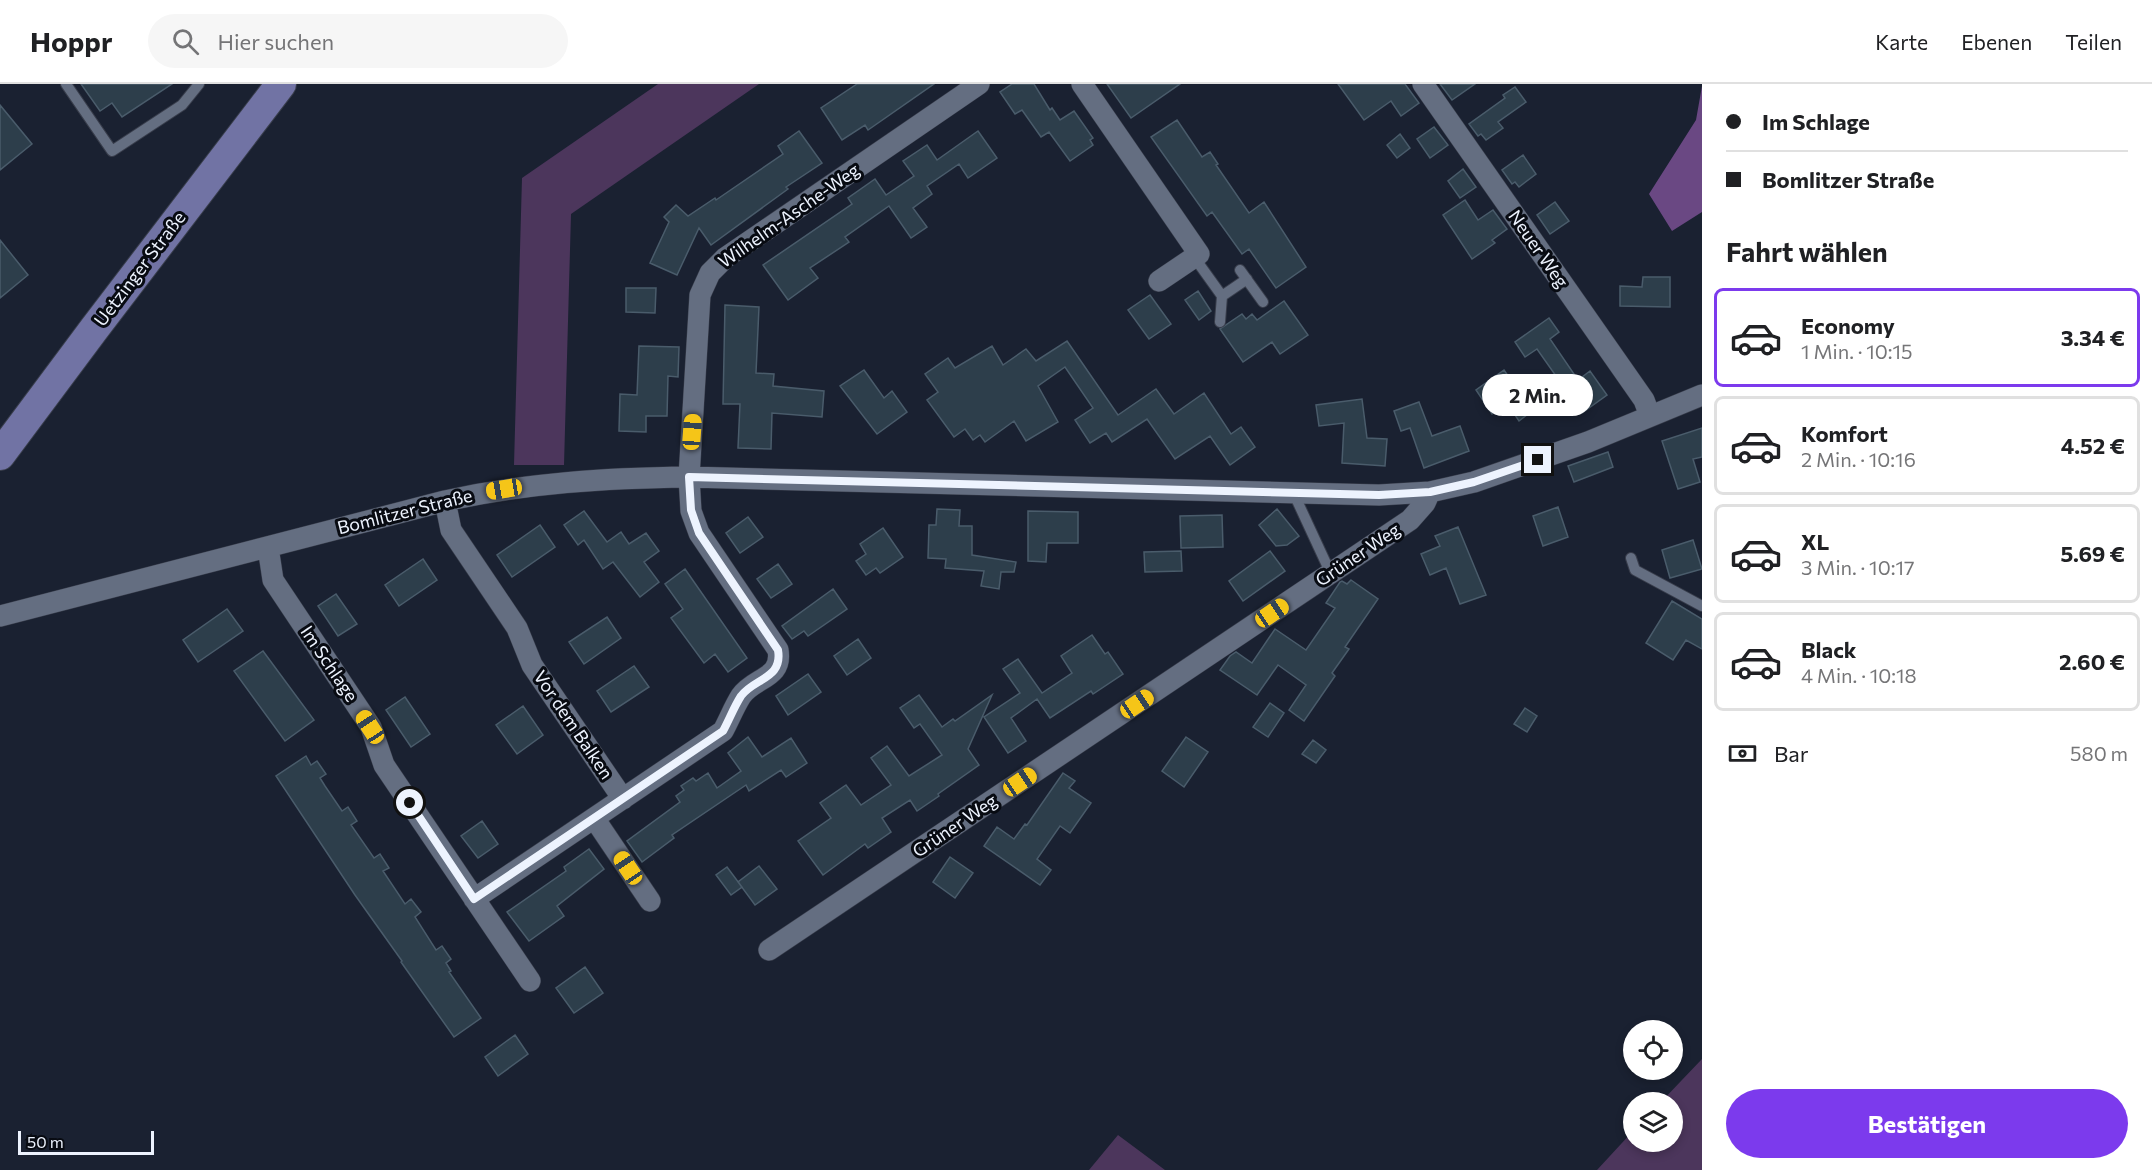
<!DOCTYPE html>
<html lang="de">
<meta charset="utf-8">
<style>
body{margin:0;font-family:Commissioner,sans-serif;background:#f6f6f6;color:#202124;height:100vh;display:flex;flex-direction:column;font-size:22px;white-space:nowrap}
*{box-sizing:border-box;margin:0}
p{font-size:20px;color:#757577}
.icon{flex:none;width:33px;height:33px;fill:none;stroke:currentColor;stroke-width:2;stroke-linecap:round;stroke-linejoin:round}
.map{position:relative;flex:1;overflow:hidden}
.drawer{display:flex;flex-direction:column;background:#fff;width:450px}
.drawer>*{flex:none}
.hud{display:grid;align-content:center;height:132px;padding:0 24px;background:#fff}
.tools{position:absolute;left:1623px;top:936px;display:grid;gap:12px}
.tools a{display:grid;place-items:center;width:60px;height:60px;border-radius:50%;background:#fff;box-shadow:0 3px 9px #0003;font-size:30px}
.scale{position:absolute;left:18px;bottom:15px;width:136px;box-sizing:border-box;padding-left:6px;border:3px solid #edf3fe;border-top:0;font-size:16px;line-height:21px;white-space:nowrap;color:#edf3fe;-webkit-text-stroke:4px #080b12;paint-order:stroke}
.end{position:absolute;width:27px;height:27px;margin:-14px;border:8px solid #edf3fe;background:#111;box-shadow:0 0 0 3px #111}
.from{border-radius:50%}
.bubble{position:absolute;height:42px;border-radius:21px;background:#fff;box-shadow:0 3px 9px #0003;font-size:20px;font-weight:700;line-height:42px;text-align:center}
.car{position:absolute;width:18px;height:36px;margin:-18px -9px;border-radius:8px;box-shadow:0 0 4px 2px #0007;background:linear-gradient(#f5c518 24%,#345 0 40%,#f5c518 0 76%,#345 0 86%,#f5c518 0)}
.hud b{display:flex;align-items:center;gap:21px;height:57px;font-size:22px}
.hud b+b{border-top:2px solid #e0e0e0}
.hud i{width:15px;height:15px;background:#202124}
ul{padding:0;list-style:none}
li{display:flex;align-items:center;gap:18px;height:99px;margin:0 12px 9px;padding:0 12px;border:3px solid #e0e0e0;border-radius:9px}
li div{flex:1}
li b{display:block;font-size:22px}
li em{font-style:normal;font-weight:700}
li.on{border-color:#7c3aed}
li>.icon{width:54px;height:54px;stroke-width:1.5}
h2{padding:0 24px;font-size:27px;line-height:72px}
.pay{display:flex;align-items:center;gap:15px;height:66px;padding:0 24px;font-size:22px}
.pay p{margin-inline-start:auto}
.cta{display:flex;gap:12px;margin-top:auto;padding:12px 24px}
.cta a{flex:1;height:69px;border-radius:36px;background:#7c3aed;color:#fff;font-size:24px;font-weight:700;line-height:69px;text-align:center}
header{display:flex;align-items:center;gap:36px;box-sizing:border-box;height:84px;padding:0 30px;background:#fff;border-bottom:2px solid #e0e0e0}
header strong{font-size:28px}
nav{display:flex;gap:33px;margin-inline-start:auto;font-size:21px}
.search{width:420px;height:54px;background:#f6f6f6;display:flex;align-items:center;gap:15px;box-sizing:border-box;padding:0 21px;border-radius:33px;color:#757577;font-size:22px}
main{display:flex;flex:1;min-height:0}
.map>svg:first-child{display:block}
.green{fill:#4c365c}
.forest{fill:#6a4883}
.building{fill:#2d3e4b;stroke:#4a5c6b;stroke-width:1.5}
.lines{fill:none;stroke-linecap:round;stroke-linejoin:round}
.lane-casing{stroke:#383d4b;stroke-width:12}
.street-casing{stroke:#383d4b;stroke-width:22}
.secondary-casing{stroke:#383d4b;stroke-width:32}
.lane{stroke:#646e81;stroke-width:10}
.street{stroke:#646e81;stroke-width:21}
.secondary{stroke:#7173a4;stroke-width:30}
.route{stroke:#edf3fe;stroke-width:8}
.labels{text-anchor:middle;stroke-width:6;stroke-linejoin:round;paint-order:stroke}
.street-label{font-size:18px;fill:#edf3fe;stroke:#080b12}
</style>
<header>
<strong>Hoppr</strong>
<div class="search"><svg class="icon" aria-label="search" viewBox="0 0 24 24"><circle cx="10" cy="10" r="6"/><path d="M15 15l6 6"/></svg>Hier suchen</div>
<nav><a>Karte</a><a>Ebenen</a><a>Teilen</a></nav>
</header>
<main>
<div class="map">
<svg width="1702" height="1086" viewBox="0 0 1702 1086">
<rect width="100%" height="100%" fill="#1a2131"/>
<path class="green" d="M 658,0 L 759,0 L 571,130 L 564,381 L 514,381 L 522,94 Z
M 1702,975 L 1702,1086 L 1597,1086 L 1633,1047 L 1634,1058 L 1672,1058 L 1672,1018 L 1661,1018 Z
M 1118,1051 L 1165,1086 L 1089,1086 Z"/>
<path class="forest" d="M 1702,2 L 1702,128 L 1672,147 L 1649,110 L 1696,36 Z"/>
<path class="building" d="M 81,0 L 172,0 L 122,33 L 112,19 L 100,27 Z
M 857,0 L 934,0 L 868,46 L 865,41 L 842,56 L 821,24 Z
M 1012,0 L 1034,0 L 1050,26 L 1052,24 L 1060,36 L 1074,27 L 1093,54 L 1090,56 L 1093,61 L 1070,77 L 1049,48 L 1041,53 L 1022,26 L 1015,30 L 1000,8 Z
M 1107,0 L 1180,0 L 1131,34 Z
M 1338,0 L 1405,0 L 1419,19 L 1401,32 L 1391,17 L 1364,36 Z
M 1440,0 L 1475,0 L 1452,16 Z
M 1515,3 L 1526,18 L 1498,38 L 1503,44 L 1486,56 L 1481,50 L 1478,52 L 1469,40 L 1505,14 L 1503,11 Z
M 0,21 L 32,60 L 0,86 Z
M 1177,36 L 1202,73 L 1210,68 L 1218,80 L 1216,81 L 1249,129 L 1264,118 L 1306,183 L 1276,204 L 1249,165 L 1242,170 L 1212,128 L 1207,132 L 1151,53 Z
M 1434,43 L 1448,61 L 1430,74 L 1417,55 Z
M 799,47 L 822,79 L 786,103 L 788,105 L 711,161 L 699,144 L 677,191 L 650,179 L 669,138 L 664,133 L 676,121 L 688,132 L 715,114 L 716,116 L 783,70 L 778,62 Z
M 978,47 L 997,74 L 968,94 L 959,80 L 927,102 L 932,110 L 913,124 L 927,143 L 911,154 L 889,122 L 845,153 L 849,158 L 810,184 L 818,194 L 788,216 L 763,181 L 852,120 L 848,114 L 875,95 L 886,111 L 914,92 L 903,77 L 927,61 L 937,76 Z
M 1400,50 L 1410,64 L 1397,74 L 1387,61 Z
M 1523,71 L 1536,90 L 1519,103 L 1515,98 L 1512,100 L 1502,86 Z
M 1463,85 L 1476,103 L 1460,114 L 1448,97 Z
M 1465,116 L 1478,136 L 1493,126 L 1507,145 L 1492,156 L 1495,159 L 1472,175 L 1443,131 Z
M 1555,118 L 1569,137 L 1550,150 L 1537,131 Z
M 0,156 L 28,191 L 0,214 Z
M 1643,193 L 1670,193 L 1670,223 L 1620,222 L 1620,202 L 1642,203 Z
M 626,204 L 656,204 L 655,229 L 626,228 Z
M 1198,207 L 1211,227 L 1199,236 L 1185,216 Z
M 1150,211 L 1171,240 L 1149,255 L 1128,226 Z
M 1284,217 L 1308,251 L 1280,270 L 1272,258 L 1243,278 L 1220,245 L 1242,230 L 1246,235 L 1252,230 L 1257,236 Z
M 725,221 L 759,223 L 756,289 L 774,290 L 773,302 L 824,307 L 822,333 L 772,329 L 771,365 L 738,364 L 740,320 L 723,320 Z
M 1549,234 L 1559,248 L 1550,255 L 1578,296 L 1590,287 L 1607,311 L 1582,329 L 1537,265 L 1525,273 L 1515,258 Z
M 1067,257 L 1118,331 L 1156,305 L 1174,330 L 1204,309 L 1231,350 L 1241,343 L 1255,363 L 1230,381 L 1210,352 L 1175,375 L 1147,335 L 1112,358 L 1106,349 L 1090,359 L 1075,336 L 1093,324 L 1065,283 L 1038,302 L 1058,338 L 1026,357 L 1014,337 L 985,358 L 980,351 L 973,356 L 965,345 L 954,353 L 927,316 L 938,308 L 925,290 L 948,274 L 955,284 L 992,262 L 1003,281 L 1026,265 L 1036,277 Z
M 639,262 L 679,263 L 678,293 L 668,292 L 667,332 L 646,332 L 646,348 L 619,347 L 620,310 L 637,311 Z
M 864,286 L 884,314 L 892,307 L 907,328 L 877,350 L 840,302 Z
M 1504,286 L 1532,327 L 1519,337 L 1507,319 L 1492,330 L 1476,306 Z
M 1362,315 L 1367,354 L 1387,355 L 1385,382 L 1342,379 L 1344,339 L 1319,342 L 1316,321 Z
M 1419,318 L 1432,352 L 1460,342 L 1469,367 L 1424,384 L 1410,344 L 1401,347 L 1394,327 Z
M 1702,344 L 1702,373 L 1693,375 L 1700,398 L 1678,405 L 1662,357 Z
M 1608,368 L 1613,383 L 1574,398 L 1568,382 Z
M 1558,423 L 1568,453 L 1543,462 L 1533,432 Z
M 937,425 L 960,426 L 959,442 L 972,442 L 972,471 L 1016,478 L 1014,488 L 1001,488 L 999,505 L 981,502 L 984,487 L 945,484 L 946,475 L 928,474 L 929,441 L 936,441 Z
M 1277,425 L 1299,452 L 1287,461 L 1276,462 L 1259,441 Z
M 584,427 L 607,458 L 621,448 L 629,460 L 646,449 L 659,467 L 644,478 L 659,498 L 640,513 L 613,478 L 603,485 L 584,456 L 578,461 L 564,441 Z
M 1028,427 L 1078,428 L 1078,459 L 1047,459 L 1046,478 L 1028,477 Z
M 1222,431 L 1223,463 L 1181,464 L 1180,432 Z
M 748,433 L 763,453 L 740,469 L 726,449 Z
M 540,441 L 555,463 L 512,493 L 497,471 Z
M 1458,443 L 1486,511 L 1460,520 L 1446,484 L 1430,491 L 1421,470 L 1440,462 L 1435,452 Z
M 883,444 L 903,473 L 880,489 L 876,484 L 866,491 L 856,477 L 866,470 L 860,460 Z
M 1693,456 L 1702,485 L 1670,494 L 1662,466 Z
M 1181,467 L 1182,487 L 1145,488 L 1144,468 Z
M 1270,467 L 1285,487 L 1243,517 L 1229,497 Z
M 423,475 L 437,496 L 399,522 L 385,501 Z
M 778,480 L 792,500 L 771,514 L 757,495 Z
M 685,485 L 747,574 L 728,588 L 715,570 L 704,579 L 671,534 L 683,525 L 665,500 Z
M 1351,496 L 1378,515 L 1345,563 L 1349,565 L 1332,589 L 1335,592 L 1304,637 L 1289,626 L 1306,601 L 1278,581 L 1257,611 L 1220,586 L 1230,572 L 1236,568 L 1252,579 L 1275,545 L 1306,566 L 1335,524 L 1326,519 L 1340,498 L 1342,497 L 1347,500 Z
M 833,505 L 847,525 L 808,552 L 804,547 L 792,555 L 782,542 Z
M 336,510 L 357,540 L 338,552 L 318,522 Z
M 1672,517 L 1702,535 L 1702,565 L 1686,556 L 1673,576 L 1646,559 Z
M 227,525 L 243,547 L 198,578 L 183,556 Z
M 607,533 L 621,554 L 584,580 L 569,558 Z
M 1092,551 L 1105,570 L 1108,568 L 1123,590 L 1093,610 L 1091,607 L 1050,634 L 1037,615 L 1011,634 L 1026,657 L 1008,669 L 984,633 L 1020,609 L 1003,585 L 1018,575 L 1042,609 L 1072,589 L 1061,572 Z
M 858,555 L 871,574 L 847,591 L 834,572 Z
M 263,567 L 314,636 L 285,657 L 234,587 Z
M 634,582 L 649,603 L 611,628 L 597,607 Z
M 808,590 L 821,608 L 788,631 L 776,612 Z
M 919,611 L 942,643 L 953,635 L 955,637 L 992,611 L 968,665 L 979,681 L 938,710 L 939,712 L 917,727 L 910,716 L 882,734 L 891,748 L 868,764 L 865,760 L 823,791 L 798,757 L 831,734 L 820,719 L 846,701 L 861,721 L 891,701 L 871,674 L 887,662 L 909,692 L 942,671 L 920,640 L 914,644 L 900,624 Z
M 405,613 L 430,650 L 411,663 L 386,626 Z
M 1270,619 L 1284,629 L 1268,653 L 1253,643 Z
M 523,622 L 543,651 L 517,670 L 496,641 Z
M 1525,624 L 1537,632 L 1527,648 L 1514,640 Z
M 748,653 L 762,673 L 791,654 L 807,679 L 786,693 L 781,686 L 749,707 L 746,701 L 672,751 L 674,754 L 642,778 L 627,757 L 680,718 L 676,712 L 684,706 L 681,702 L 693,694 L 696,697 L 708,689 L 717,704 L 741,687 L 728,669 Z
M 1186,653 L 1208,668 L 1184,703 L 1162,687 Z
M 1313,656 L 1326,666 L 1316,679 L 1302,670 Z
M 306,672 L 311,681 L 317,677 L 326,690 L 320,694 L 325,702 L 342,727 L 348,723 L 357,737 L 351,741 L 374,774 L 380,770 L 389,784 L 383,787 L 405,820 L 411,815 L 421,828 L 415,833 L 436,866 L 442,862 L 451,875 L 446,879 L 451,887 L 449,888 L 481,934 L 454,953 L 401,878 L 402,877 L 355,811 L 276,692 Z
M 1063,689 L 1075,697 L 1069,704 L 1091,719 L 1070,749 L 1060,742 L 1037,775 L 1051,786 L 1040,801 L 984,762 L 997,743 L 1014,755 L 1025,740 L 1027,741 Z
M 482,737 L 498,760 L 478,774 L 461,752 Z
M 589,765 L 604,785 L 557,822 L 564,832 L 529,857 L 507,828 L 566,787 L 564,783 Z
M 950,773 L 973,789 L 955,814 L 933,798 Z
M 759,782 L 777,805 L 755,821 L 738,798 Z
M 727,783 L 742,803 L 731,811 L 716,791 Z
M 585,883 L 603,909 L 574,929 L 556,904 Z
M 515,951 L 528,970 L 498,992 L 485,973 Z"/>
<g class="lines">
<g class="lane-casing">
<path id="lane" d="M 66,0 L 112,67 L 182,21 L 199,0
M 1194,173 L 1222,212 L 1247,195
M 1240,186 L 1263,218
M 1220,238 L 1222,212
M 1293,408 L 1331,490
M 1631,474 L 1635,486 L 1702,522"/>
</g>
<g class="street-casing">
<path id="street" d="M 1082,0 L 1199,170 L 1159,197
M 1423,0 L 1644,316 L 1650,332
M 445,417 L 451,446 L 517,544 L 532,581 L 623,715
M 268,463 L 273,496 L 371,643 L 384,681 L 530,897
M 0,532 L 445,417 C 526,399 606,394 689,393 L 1379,411 L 1430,408 L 1474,398 L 1588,358 L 1702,311
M 594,734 L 650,817
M 474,815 L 723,647 C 729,636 734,623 741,612 C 754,593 783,595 778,566 L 699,449 L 691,427 L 689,393 L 700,211 L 710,189 L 725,174 L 979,0
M 769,866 L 1410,436 L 1425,419 L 1430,408"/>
</g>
<g class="secondary-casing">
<path id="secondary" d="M 0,371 L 94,245 L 281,0"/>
</g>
<use href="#lane" class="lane"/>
<use href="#street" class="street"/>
<use href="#secondary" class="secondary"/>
</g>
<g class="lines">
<path class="route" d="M 410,719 L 474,815 L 723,647 C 729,636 734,623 741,612 C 754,594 783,595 778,566 L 699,449 L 691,426 L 689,393 L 1379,411 L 1430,408 L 1474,398 L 1538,376"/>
</g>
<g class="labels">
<g class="street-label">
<text transform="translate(789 132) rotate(-35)" y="6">Wilhelm-Asche-Weg</text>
<text transform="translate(1538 165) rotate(55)" y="6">Neuer Weg</text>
<text transform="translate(140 185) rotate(-53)" y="6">Uetzinger Straße</text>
<text transform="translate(405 428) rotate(-14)" y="6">Bomlitzer Straße</text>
<text transform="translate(1358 471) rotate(-34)" y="6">Grüner Weg</text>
<text transform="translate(329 580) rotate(56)" y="6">Im Schlage</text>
<text transform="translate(573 641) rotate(56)" y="6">Vor dem Balken</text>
<text transform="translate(955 742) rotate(-34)" y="6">Grüner Weg</text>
</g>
</g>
</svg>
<div class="tools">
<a><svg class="icon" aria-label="locate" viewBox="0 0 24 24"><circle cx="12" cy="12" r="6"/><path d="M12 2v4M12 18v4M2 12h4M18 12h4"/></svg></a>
<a><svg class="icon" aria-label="layers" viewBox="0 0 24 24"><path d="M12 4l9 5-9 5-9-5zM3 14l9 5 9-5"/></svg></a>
</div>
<div class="scale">50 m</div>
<i class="end from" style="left:410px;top:719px"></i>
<i class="end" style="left:1538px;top:376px"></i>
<div class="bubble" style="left:1482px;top:290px;width:111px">2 Min.</div>
<i class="car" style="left:692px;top:348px;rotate:4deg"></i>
<i class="car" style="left:504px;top:405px;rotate:261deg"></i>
<i class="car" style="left:1272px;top:529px;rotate:56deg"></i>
<i class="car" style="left:1137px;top:620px;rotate:56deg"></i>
<i class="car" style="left:370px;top:643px;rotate:327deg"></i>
<i class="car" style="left:1020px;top:698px;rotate:56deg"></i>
<i class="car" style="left:628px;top:784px;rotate:326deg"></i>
</div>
<section class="drawer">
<div class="hud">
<b><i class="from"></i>Im Schlage</b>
<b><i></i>Bomlitzer Straße</b>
</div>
<h2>Fahrt wählen</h2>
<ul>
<li class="on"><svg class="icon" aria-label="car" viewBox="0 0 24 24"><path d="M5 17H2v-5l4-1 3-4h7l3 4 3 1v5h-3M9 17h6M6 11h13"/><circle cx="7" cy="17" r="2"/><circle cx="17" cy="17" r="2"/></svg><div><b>Economy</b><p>1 Min. · 10:15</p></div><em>3.34 €</em></li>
<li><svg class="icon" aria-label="car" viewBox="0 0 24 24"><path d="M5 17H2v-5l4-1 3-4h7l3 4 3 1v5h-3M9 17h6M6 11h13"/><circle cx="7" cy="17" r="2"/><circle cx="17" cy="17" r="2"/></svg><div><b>Komfort</b><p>2 Min. · 10:16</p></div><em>4.52 €</em></li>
<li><svg class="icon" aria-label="car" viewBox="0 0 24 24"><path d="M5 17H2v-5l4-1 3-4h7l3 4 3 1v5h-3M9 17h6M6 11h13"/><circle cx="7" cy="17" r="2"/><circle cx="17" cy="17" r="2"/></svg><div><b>XL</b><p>3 Min. · 10:17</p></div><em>5.69 €</em></li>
<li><svg class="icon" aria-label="car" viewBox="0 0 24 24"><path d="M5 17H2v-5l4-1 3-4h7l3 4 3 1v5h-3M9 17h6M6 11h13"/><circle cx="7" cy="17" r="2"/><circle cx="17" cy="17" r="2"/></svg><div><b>Black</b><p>4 Min. · 10:18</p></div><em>2.60 €</em></li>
</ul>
<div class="pay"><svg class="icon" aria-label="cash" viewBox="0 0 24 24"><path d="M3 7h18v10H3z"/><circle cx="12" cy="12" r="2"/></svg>Bar<p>580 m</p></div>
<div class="cta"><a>Bestätigen</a></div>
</section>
</main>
